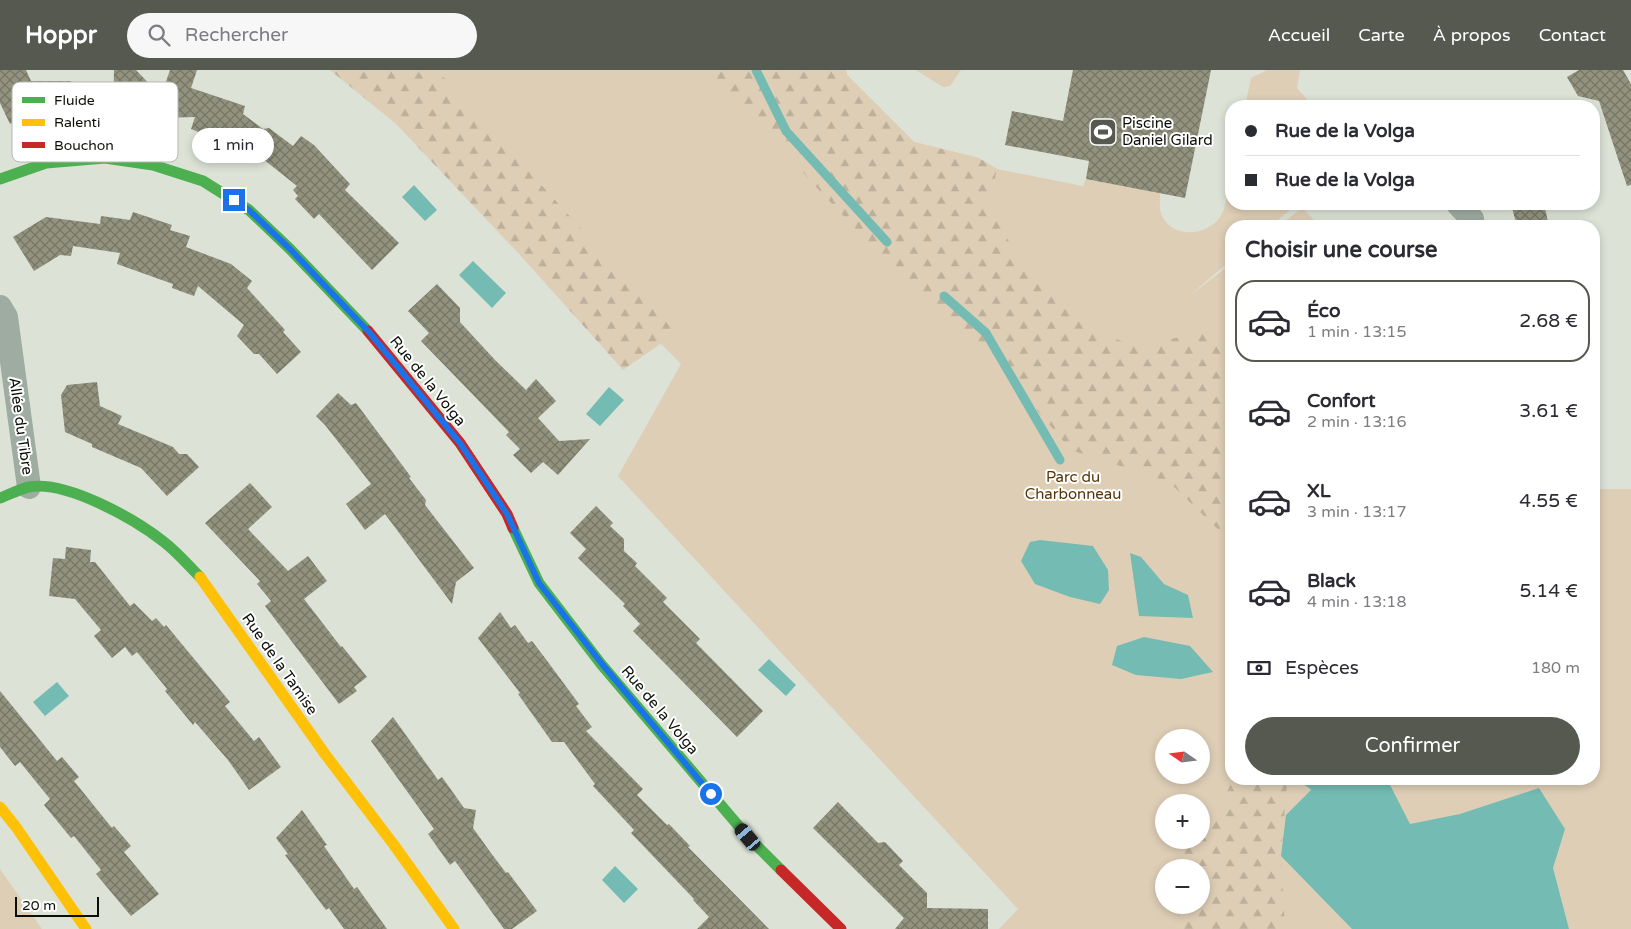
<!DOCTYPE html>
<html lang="fr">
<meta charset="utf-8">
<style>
body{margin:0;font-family:"Varela Round",sans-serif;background:#f7f7f7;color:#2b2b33;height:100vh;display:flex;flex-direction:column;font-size:19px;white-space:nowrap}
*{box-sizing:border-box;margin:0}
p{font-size:16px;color:#7c7c81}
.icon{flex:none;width:28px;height:28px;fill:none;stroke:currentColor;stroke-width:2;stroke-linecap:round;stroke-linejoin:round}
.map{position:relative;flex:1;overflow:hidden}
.panel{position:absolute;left:1225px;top:150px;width:375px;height:565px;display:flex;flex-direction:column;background:#fff;border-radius:20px;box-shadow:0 2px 8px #0003}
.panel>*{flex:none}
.banner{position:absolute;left:1225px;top:30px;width:375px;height:110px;border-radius:20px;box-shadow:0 2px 8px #0003;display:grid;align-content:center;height:110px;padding:0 20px;background:#fff}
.needle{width:32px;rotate:284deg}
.fabs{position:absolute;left:1155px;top:659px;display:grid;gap:10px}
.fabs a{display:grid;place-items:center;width:55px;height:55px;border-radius:50%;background:#fff;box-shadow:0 2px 8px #0003;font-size:25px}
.scale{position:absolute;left:15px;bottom:12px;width:84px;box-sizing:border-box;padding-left:5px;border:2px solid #0c0f08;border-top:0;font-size:14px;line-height:18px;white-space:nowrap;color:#0c0f08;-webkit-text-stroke:4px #fff;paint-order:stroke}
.end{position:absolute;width:22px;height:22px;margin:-11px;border:6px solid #1a73e8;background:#fff;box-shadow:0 0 0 2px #fff}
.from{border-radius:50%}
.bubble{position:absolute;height:35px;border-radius:18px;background:#fff;box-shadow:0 2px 8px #0003;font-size:16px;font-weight:600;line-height:35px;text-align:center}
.car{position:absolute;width:15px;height:30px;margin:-15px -8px;border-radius:6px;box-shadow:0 0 4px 1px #0007;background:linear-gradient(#222 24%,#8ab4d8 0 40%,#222 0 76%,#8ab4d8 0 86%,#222 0)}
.banner b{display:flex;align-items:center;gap:18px;height:48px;font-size:19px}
.banner b+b{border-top:1px solid #e1e1e2}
.banner i{width:12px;height:12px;background:#2b2b33}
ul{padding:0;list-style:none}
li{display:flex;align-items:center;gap:15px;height:82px;margin:0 10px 8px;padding:0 10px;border:2px solid transparent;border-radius:20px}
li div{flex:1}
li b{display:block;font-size:19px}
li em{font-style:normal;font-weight:600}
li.current{border-color:#555950}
li>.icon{width:45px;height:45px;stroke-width:1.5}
h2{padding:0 20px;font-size:22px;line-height:60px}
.pay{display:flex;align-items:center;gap:12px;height:55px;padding:0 20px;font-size:19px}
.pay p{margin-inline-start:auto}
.cta{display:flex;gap:10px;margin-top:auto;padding:10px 20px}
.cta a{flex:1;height:58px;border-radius:30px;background:#555950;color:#fff;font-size:20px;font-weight:600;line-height:58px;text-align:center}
header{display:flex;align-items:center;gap:30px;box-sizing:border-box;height:70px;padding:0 25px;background:#555950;color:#fff}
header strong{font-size:24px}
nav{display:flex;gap:28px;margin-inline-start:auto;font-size:18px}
.search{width:350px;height:45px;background:#f7f7f7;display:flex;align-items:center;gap:12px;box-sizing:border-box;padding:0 18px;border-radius:28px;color:#7c7c81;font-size:19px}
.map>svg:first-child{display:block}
.green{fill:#deceb6;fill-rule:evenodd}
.forest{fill:url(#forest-firs)}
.water{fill:#74bbb3}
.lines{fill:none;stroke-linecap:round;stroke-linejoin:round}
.stream{stroke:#74bbb3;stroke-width:9}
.building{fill:url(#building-cross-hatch)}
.street{stroke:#9eaca2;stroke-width:24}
.fast{stroke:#4caf50;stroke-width:11}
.slow{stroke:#ffc107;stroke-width:11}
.jam{stroke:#c62828;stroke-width:11}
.route{stroke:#1a73e8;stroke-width:6}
.labels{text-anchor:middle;stroke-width:4;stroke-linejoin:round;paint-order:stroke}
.poi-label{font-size:15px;fill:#0c0f08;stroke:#fff;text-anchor:start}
.street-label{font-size:15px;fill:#0c0f08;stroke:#fff}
.park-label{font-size:15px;fill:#563408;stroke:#fff}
.key{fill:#fff;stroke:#b6b7b5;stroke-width:1}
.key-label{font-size:14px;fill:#0c0f08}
</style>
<header>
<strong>Hoppr</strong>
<div class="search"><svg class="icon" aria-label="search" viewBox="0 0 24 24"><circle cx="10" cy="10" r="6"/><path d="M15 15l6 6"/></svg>Rechercher</div>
<nav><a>Accueil</a><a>Carte</a><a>À propos</a><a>Contact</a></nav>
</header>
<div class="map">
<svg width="1631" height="859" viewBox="0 0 1631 859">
<defs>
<pattern id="forest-firs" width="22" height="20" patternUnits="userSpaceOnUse" patternTransform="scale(1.25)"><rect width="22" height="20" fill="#deceb6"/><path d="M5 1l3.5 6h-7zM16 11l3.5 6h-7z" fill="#bdb09b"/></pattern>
<pattern id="building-cross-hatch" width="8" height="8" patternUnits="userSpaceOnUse" patternTransform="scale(1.25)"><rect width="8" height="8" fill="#92927f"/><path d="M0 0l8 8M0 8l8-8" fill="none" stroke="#767666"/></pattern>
</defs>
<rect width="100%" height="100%" fill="#dce2d6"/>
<path class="green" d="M 389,0 L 846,0 L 847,5 L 914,72 L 979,88 L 997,99 L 1083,116 L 1086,109 L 1160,123 C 1160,130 1159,140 1162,146 C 1173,169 1207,166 1220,147 C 1227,137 1229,114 1231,102 L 1231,134 L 1297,134 L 1271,156 L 1231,156 L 1231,190 L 1188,227 L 1231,194 L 1231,709 L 1594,709 L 1594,419 L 1631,419 L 1631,859 L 999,859 L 1018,839 L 618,406 L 681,294 ZM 1164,668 L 1201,668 L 1201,705 L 1164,705 ZM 1164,732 L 1201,732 L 1201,770 L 1164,770 ZM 1164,798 L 1201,798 L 1201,835 L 1164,835 Z
M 916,0 L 961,0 L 950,16 L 943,17 Z
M 1267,0 L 1300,0 L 1297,18 L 1313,36 L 1245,36 L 1251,8 Z
M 1302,138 L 1320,156 L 1279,156 Z
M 0,799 L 42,859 L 0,859 Z"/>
<path class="forest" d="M 330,0 L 437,0 L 676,263 L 623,300 L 520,185 L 396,54 Z
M 710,0 L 846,0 L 847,5 L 914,72 L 979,88 L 997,99 L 989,134 L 1022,196 L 1084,256 L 1131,275 L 1220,261 L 1231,269 L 1231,472 L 1169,412 L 1071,380 L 975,268 L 890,196 L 806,106 L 765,53 L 717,14 Z
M 1233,709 L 1275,709 L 1287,713 L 1281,786 L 1285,859 L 1179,859 L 1178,835 L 1201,835 L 1201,798 L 1176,797 L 1174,770 L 1201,770 L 1201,752 L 1215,748 Z"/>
<path class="water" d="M 414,115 L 437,140 L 425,151 L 402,127 Z
M 473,191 L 506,223 L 492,238 L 459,205 Z
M 609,317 L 624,330 L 600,356 L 586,344 Z
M 1040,470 L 1093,476 L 1108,500 L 1109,520 L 1100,534 L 1070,527 L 1035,514 L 1021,491 L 1030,472 Z
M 1130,483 L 1141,487 L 1164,514 L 1188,525 L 1193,548 L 1139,546 Z
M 1144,567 L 1190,576 L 1213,602 L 1181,609 L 1136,605 L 1112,595 L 1117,576 Z
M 769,589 L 796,615 L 786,626 L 758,600 Z
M 57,612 L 69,626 L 45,646 L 33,632 Z
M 1322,709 L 1387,709 L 1410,754 L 1460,744 L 1539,718 L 1565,759 L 1553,798 L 1569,859 L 1352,859 L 1281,786 L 1286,745 Z
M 615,796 L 638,819 L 624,833 L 602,810 Z"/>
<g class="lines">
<path class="stream" d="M 756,0 L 786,61 L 887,172
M 944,226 L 986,263 L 1060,390
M 1304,709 L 1324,723"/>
</g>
<path class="building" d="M 0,0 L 26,0 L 31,11 L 71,11 L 71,42 L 55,41 L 26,55 L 23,47 L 10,54 L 0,33 Z
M 114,0 L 136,0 L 161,26 L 170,0 L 197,0 L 191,18 L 245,36 L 243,44 L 263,59 L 269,58 L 293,76 L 301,66 L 314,75 L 350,114 L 345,120 L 399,173 L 372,200 L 319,144 L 314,149 L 295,129 L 298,126 L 293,120 L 297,116 L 258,85 L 242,87 L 226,76 L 227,73 L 191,59 L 195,47 L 160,48 L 159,43 L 113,43 Z
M 1073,0 L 1211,0 L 1185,128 L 1086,109 L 1089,91 L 1005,75 L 1012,41 L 1063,51 Z
M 1579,0 L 1623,0 L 1631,14 L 1631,115 L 1627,116 L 1599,31 L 1578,26 L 1567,7 Z
M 1511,134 L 1544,134 L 1549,156 L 1517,156 Z
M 133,142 L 172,155 L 170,160 L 190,166 L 186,177 L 231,194 L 252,211 L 247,218 L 285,260 L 283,262 L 301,282 L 277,304 L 259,284 L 254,284 L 237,266 L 244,255 L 198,216 L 194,226 L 172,218 L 173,214 L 117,194 L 120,183 L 73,176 L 71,186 L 60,185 L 34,201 L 13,167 L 46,147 L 100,154 L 101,146 L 130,150 Z
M 437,214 L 460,238 L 460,252 L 495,290 L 526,320 L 536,309 L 556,331 L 538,348 L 559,371 L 590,369 L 558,405 L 543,392 L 531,403 L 513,385 L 520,379 L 506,365 L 509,362 L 421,271 L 429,263 L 408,241 Z
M 97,312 L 100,336 L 122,346 L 118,354 L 173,377 L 179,384 L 187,384 L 199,397 L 167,426 L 141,398 L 92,377 L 92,374 L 65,362 L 61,325 L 67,315 Z
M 338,323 L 351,335 L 356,333 L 411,407 L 409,408 L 426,430 L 425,435 L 474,498 L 456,512 L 452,534 L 385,444 L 365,460 L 346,434 L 371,414 L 325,355 L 316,346 Z
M 250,413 L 272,437 L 248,459 L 288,501 L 308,486 L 327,511 L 304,529 L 341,577 L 342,576 L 367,607 L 354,617 L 357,621 L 339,634 L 265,536 L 271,531 L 257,514 L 260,511 L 205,453 Z
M 596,436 L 613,453 L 610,456 L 624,469 L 624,481 L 637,493 L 635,496 L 667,528 L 663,532 L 700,569 L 696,573 L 763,641 L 737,667 L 633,561 L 640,554 L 623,536 L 625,534 L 578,488 L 586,479 L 570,463 Z
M 66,477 L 91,480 L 90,492 L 95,492 L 130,536 L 134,533 L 152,551 L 156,548 L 164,557 L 166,555 L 230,632 L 225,636 L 254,671 L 259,667 L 281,697 L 249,720 L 228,690 L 195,652 L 193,655 L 165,621 L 167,619 L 137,582 L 132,586 L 125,577 L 112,588 L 94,566 L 101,560 L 75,529 L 49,526 L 53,488 L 65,489 Z
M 500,542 L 511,558 L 515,555 L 528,573 L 532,571 L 545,588 L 579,634 L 576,636 L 592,657 L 586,661 L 643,719 L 637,725 L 667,755 L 669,754 L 690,776 L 688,777 L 769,859 L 697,859 L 709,847 L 693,830 L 694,829 L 631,763 L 634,760 L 593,716 L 595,714 L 564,672 L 552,672 L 518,624 L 520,623 L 478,568 Z
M 0,621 L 57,691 L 62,687 L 79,707 L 74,711 L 112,758 L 114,756 L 131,776 L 124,782 L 159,824 L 131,846 L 96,804 L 101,800 L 74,766 L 71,768 L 44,735 L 50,729 L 20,692 L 15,696 L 0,677 Z
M 393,647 L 438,710 L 442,707 L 464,738 L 476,740 L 473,758 L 491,783 L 506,803 L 508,802 L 537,841 L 512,859 L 504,859 L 455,791 L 450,795 L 428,764 L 434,759 L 371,671 Z
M 838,732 L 878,773 L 885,772 L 903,791 L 899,795 L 927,823 L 927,838 L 988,839 L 988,859 L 895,859 L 904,848 L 813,758 Z
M 302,740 L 327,775 L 324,776 L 354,819 L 357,817 L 387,859 L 344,859 L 329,838 L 326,840 L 285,785 L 288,784 L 276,768 Z"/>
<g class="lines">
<path class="street" d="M 1458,134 L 1472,149
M 0,237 L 6,247 L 29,417"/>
<path class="fast" d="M 0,109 L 46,93 L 105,88 L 153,95 L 203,111 L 249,140 L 290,179 L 368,261
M 0,428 C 9,425 19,419 29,417 C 66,410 135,449 164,472 C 177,482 188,495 200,507
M 513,458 L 539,513 L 601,594 L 748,767 L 781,800"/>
<path class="slow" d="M 200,507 L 325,684 L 394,775 L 454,859
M 0,737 L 16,757 L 86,859"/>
<path class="jam" d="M 368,261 L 460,373 L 507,444 L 513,458
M 781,800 L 841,859"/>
</g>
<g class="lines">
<path class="route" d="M 234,130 L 249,140 L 290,179 L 369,262 L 460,373 L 507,444 L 539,513 L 602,594 L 711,724"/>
</g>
<defs>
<g id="stadium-square" transform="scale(1.4375)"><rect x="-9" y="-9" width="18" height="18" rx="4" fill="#555950" stroke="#fff"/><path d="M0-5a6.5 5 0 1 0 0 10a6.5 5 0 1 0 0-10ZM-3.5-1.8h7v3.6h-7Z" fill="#fff"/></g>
</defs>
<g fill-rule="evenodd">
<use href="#stadium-square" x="1103" y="62"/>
</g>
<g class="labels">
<g class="poi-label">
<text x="1122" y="58">Piscine<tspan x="1122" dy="17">Daniel Gilard</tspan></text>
</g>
<g class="street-label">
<text transform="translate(428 311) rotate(51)" y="5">Rue de la Volga</text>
<text transform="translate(21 356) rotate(82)" y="5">Allée du Tibre</text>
<text transform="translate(280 594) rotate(55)" y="5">Rue de la Tamise</text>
<text transform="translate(660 640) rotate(50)" y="5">Rue de la Volga</text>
</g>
<g class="park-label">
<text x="1073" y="412">Parc du<tspan x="1073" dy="17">Charbonneau</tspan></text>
</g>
</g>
<rect x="12" y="12" width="166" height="80" rx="8" class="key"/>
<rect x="22" y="27" width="23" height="6" fill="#4caf50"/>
<rect x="22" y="49" width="23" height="7" fill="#ffc107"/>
<rect x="22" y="72" width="23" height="6" fill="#c62828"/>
<g class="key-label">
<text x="54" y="35">Fluide</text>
<text x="54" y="57">Ralenti</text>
<text x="54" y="80">Bouchon</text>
</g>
</svg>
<div class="fabs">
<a><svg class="needle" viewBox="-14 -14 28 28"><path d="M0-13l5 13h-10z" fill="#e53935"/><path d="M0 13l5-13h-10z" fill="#7c7c81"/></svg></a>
<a>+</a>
<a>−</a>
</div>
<div class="scale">20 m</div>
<i class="end from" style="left:711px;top:724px"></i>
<i class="end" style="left:234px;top:130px"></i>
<div class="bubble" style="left:192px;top:58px;width:82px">1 min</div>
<i class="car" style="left:748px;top:767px;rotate:320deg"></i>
<div class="banner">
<b><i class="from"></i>Rue de la Volga</b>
<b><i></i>Rue de la Volga</b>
</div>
<section class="panel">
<h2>Choisir une course</h2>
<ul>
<li class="current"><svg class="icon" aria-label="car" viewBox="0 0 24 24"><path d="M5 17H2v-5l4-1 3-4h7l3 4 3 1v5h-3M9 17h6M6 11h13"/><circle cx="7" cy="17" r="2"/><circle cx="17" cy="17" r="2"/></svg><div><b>Éco</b><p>1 min · 13:15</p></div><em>2.68 €</em></li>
<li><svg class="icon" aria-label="car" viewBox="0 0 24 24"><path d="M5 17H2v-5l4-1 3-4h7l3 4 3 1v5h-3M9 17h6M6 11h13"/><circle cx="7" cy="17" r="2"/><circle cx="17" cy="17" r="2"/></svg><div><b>Confort</b><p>2 min · 13:16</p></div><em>3.61 €</em></li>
<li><svg class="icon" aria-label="car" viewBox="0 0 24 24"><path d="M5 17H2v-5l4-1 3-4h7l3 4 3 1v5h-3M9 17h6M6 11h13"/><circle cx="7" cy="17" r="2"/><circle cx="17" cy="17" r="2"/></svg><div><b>XL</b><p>3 min · 13:17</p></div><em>4.55 €</em></li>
<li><svg class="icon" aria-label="car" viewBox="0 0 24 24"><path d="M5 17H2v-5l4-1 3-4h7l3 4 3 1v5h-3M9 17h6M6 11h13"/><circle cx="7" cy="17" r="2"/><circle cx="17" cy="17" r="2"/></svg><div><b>Black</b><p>4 min · 13:18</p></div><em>5.14 €</em></li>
</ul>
<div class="pay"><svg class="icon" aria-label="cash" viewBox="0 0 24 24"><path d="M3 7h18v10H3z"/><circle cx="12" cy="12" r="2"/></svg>Espèces<p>180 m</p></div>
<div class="cta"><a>Confirmer</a></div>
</section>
</div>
